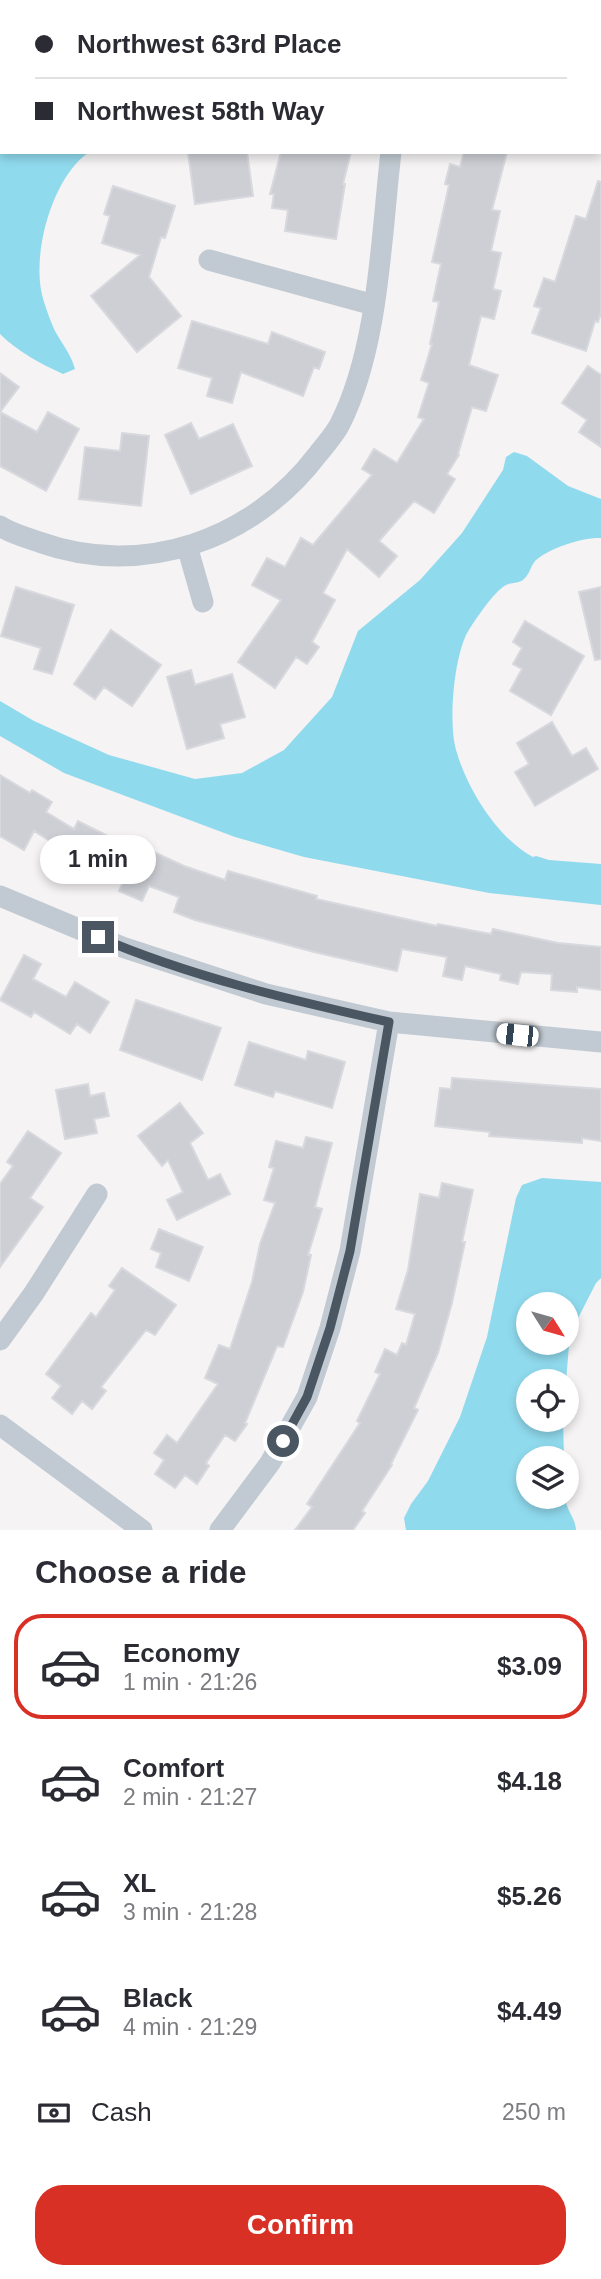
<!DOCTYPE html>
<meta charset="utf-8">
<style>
body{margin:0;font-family:Helvetica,sans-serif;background:#f7f7f7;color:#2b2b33;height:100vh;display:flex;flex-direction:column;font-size:26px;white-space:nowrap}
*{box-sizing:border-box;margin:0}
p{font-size:23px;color:#7c7c81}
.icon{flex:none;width:38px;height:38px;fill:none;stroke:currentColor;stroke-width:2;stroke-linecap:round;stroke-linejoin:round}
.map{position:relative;height:1530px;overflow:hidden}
.drawer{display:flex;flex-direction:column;background:#fff;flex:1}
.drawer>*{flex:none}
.hud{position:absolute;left:0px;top:0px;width:602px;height:154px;box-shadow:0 4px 10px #0003;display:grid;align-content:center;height:154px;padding:0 35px;background:#fff}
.needle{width:46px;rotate:127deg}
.tools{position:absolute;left:516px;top:1292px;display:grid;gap:14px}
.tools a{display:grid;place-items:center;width:63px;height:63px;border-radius:50%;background:#fff;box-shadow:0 4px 10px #0003;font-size:35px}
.end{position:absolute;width:32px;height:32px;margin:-16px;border:9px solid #4a5661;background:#fff;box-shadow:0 0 0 4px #fff}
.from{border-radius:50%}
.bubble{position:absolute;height:49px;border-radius:24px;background:#fff;box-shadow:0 4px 10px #0003;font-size:23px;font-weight:600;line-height:49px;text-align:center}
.car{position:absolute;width:21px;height:42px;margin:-21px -10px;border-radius:9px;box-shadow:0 0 5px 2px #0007;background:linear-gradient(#fff 24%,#345 0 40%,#fff 0 76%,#345 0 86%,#fff 0)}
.hud b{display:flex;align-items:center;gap:24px;height:66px;font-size:26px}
.hud b+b{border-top:2px solid #e1e1e2}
.hud i{width:18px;height:18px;background:#2b2b33}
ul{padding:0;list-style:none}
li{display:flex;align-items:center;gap:21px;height:105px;margin:0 14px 10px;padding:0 21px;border:4px solid transparent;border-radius:28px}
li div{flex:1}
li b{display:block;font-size:26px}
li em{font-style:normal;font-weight:600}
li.selected{border-color:#d93025}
li>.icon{width:63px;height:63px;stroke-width:1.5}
h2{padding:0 35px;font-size:32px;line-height:84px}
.pay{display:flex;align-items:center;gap:18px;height:77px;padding:0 35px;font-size:26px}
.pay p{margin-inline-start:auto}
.button{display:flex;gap:14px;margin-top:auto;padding:14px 35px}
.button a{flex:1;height:80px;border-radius:28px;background:#d93025;color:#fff;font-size:28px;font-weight:600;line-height:80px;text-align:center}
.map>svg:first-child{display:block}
.water{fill:#90daee;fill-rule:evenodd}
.building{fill:#cdcfd5;stroke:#d7d9de;stroke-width:2}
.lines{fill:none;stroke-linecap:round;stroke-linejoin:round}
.minor{stroke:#c1cad2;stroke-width:21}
.route{stroke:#4a5661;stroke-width:9}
</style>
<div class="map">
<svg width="601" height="1530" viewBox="0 0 601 1530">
<rect width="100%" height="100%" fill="#f5f3f3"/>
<path class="water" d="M 89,152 C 52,178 32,252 42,295 C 45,306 50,320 55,331 C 62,344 71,354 75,369 L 63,374 C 41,364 17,351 0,334 L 0,153 Z
M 514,452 L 527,456 L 568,486 L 601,499 L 601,538 C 583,537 550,548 536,560 C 531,565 530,573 525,578 C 520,584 512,582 506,585 C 495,590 472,624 466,635 C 454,661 449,718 455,746 C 465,786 497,838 533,857 L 536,856 L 549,860 L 601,864 L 601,905 L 489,893 L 304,857 L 235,837 L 64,773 L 0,736 L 0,701 L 34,721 L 109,755 L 195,779 L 242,773 L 284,750 L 332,697 L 358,631 L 420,580 L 462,533 L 503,470 L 506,457 Z
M 542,1178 L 601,1182 L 601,1278 L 596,1283 L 570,1334 L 566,1381 L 528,1381 L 528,1419 L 563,1419 L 564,1458 L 528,1458 L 528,1496 L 565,1496 C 566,1511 575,1516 576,1530 L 406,1530 L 404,1518 L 411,1504 L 428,1481 L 460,1417 L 487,1337 L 516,1198 L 522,1185 ZM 528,1304 L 567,1304 L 567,1342 L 528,1342 Z"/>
<path class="building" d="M 188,152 L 247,152 L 253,196 L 195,204 Z
M 281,152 L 351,152 L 343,184 L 345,184 L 336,239 L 285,231 L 288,210 L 272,208 L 274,194 L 270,194 Z
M 464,152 L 507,152 L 492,210 L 500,211 L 491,251 L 501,253 L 493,289 L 501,291 L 494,319 L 481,316 L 469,365 L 498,375 L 486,411 L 472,407 L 458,454 L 459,455 L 447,474 L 455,479 L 434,513 L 414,501 L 379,541 L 397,556 L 379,577 L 347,549 L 323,593 L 335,600 L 312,642 L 319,647 L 307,664 L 296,657 L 275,688 L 238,662 L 281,600 L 252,585 L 267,558 L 285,567 L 301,538 L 313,545 L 372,475 L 362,469 L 374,449 L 397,463 L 424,419 L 418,417 L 429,383 L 421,380 L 432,344 L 430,344 L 439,302 L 433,301 L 441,264 L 432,262 L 449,185 L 445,184 L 450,164 L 460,167 Z
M 598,181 L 601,182 L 601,313 L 598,322 L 595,321 L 586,351 L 532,333 L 541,308 L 534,306 L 544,278 L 555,282 L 576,216 L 586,219 Z
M 113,186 L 175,206 L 165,238 L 161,237 L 149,277 L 181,316 L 137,352 L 91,296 L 140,255 L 102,243 L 110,216 L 104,214 Z
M 192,321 L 268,344 L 272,332 L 325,352 L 319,369 L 314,367 L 303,396 L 241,372 L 232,403 L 207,396 L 212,378 L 178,368 Z
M 588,366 L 601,375 L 601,447 L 579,432 L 587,420 L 562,403 Z
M 0,373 L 19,387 L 0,412 Z
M 0,412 L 37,432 L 48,412 L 79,429 L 46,491 L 0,466 Z
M 191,423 L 199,439 L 233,424 L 252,466 L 191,494 L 165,435 Z
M 122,433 L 149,436 L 141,506 L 79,499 L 85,447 L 120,451 Z
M 16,587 L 74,605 L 52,674 L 34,669 L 41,648 L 1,636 Z
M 601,587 L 601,659 L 595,660 L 579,592 Z
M 525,621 L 584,656 L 551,715 L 510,691 L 522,669 L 513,664 L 522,648 L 513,642 Z
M 111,630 L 161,665 L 132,706 L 104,687 L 95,699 L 74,684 Z
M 191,670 L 195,685 L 232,674 L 245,717 L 220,724 L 224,738 L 187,749 L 167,677 Z
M 552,722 L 572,756 L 586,748 L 598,769 L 535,806 L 515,772 L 529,764 L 517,743 Z
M 0,775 L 30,793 L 32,790 L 52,802 L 46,812 L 74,829 L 78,821 L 126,845 L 128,840 L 184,866 L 225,880 L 228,871 L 317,896 L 316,899 L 437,926 L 438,924 L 491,934 L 493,929 L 558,943 L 601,947 L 601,990 L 577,987 L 577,992 L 551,990 L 552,974 L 521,972 L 518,984 L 500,980 L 501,974 L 465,966 L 462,980 L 443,976 L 447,957 L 402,949 L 397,971 L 314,952 L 195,920 L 174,912 L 179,897 L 149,886 L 142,901 L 119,891 L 125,878 L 97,865 L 90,881 L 68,870 L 75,857 L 34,831 L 24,850 L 0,836 Z
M 24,955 L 41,964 L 33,979 L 66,997 L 75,982 L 109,1002 L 90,1033 L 77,1024 L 70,1034 L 34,1012 L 31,1017 L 0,1000 Z
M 136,1000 L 221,1028 L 202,1080 L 120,1050 Z
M 249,1042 L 306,1060 L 308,1051 L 345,1062 L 332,1108 L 275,1091 L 273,1097 L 235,1085 Z
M 452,1078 L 601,1089 L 601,1141 L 582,1138 L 582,1143 L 489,1136 L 490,1132 L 435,1126 L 440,1088 L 451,1089 Z
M 88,1084 L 90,1096 L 104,1093 L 109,1116 L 94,1119 L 97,1133 L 65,1139 L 56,1090 Z
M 180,1103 L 203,1133 L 190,1143 L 208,1180 L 220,1174 L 230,1194 L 177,1220 L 167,1200 L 183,1192 L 168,1160 L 162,1166 L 138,1136 Z
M 28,1131 L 61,1153 L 30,1198 L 43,1207 L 0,1267 L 0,1184 L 13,1166 L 7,1162 Z
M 306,1137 L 332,1143 L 315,1207 L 322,1209 L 308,1255 L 311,1255 L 303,1292 L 283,1347 L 277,1346 L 245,1423 L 247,1424 L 235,1441 L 225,1435 L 206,1463 L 209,1466 L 197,1484 L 185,1475 L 175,1488 L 155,1474 L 164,1460 L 154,1453 L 167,1435 L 177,1443 L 218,1384 L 205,1378 L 219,1345 L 230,1349 L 252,1282 L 260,1244 L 275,1203 L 264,1200 L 274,1168 L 269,1167 L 276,1141 L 303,1148 Z
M 442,1183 L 473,1190 L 462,1242 L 465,1242 L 452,1303 L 438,1353 L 414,1408 L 418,1410 L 391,1464 L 392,1465 L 362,1511 L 365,1513 L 353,1530 L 295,1530 L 312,1507 L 307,1504 L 360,1423 L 357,1421 L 380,1374 L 375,1372 L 385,1349 L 397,1355 L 402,1343 L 406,1345 L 415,1314 L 396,1309 L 408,1270 L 420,1194 L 439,1198 Z
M 159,1229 L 203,1247 L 189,1281 L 156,1267 L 161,1253 L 151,1249 Z
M 122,1268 L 176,1305 L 155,1335 L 146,1330 L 101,1387 L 106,1391 L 92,1409 L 82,1401 L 72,1414 L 52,1398 L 61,1386 L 46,1374 L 91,1313 L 96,1317 L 115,1290 L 109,1286 Z"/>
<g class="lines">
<path class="minor" d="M 504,0 L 506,2
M 456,2 L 457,0
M 600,72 L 601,72
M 209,260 L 374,305
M 0,526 C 12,534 26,537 39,542 C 143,579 253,540 318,454 C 326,444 335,434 340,424 C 379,347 381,237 391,152
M 187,546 L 203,602
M 0,896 L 122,947 L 266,994 L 389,1022 L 601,1042
M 0,1340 L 34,1293 L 97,1194
M 0,1425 L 142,1530
M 220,1530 L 270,1463 L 307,1397 L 330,1328 L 350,1251 L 389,1022"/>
</g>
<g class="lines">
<path class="route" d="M 98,937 C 191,977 291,1000 389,1022 L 350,1251 L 330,1328 L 307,1397 L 283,1441"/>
</g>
</svg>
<div class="tools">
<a><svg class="needle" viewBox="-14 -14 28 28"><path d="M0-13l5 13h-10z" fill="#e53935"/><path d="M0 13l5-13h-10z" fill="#7c7c81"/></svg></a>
<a><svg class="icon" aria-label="locate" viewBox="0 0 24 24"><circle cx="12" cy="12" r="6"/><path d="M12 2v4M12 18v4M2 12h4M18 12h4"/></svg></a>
<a><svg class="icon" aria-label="layers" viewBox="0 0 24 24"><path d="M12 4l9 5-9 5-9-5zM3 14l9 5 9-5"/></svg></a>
</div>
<i class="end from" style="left:283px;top:1441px"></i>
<i class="end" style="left:98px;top:937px"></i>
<div class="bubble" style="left:40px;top:835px;width:116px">1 min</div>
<i class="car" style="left:517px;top:1035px;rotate:276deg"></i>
<div class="hud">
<b><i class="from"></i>Northwest 63rd Place</b>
<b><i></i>Northwest 58th Way</b>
</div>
</div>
<section class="drawer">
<h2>Choose a ride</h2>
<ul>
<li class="selected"><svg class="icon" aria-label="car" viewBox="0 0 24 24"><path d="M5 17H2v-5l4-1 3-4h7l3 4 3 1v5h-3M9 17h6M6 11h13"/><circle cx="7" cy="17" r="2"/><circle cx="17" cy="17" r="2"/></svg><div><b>Economy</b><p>1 min · 21:26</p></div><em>$3.09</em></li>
<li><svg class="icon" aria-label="car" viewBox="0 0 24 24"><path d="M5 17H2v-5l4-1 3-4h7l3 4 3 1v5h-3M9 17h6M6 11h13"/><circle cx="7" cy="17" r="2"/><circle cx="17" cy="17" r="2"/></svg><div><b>Comfort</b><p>2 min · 21:27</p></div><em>$4.18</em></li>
<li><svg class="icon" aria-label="car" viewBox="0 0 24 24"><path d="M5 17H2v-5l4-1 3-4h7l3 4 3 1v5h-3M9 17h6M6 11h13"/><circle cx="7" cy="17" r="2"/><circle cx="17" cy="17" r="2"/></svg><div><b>XL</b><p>3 min · 21:28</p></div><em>$5.26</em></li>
<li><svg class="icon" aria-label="car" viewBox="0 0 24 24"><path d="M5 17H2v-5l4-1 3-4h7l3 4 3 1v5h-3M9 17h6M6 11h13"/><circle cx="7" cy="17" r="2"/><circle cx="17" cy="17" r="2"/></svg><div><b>Black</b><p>4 min · 21:29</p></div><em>$4.49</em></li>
</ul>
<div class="pay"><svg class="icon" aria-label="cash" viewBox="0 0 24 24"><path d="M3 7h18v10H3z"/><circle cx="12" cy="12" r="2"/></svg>Cash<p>250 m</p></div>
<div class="button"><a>Confirm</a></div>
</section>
